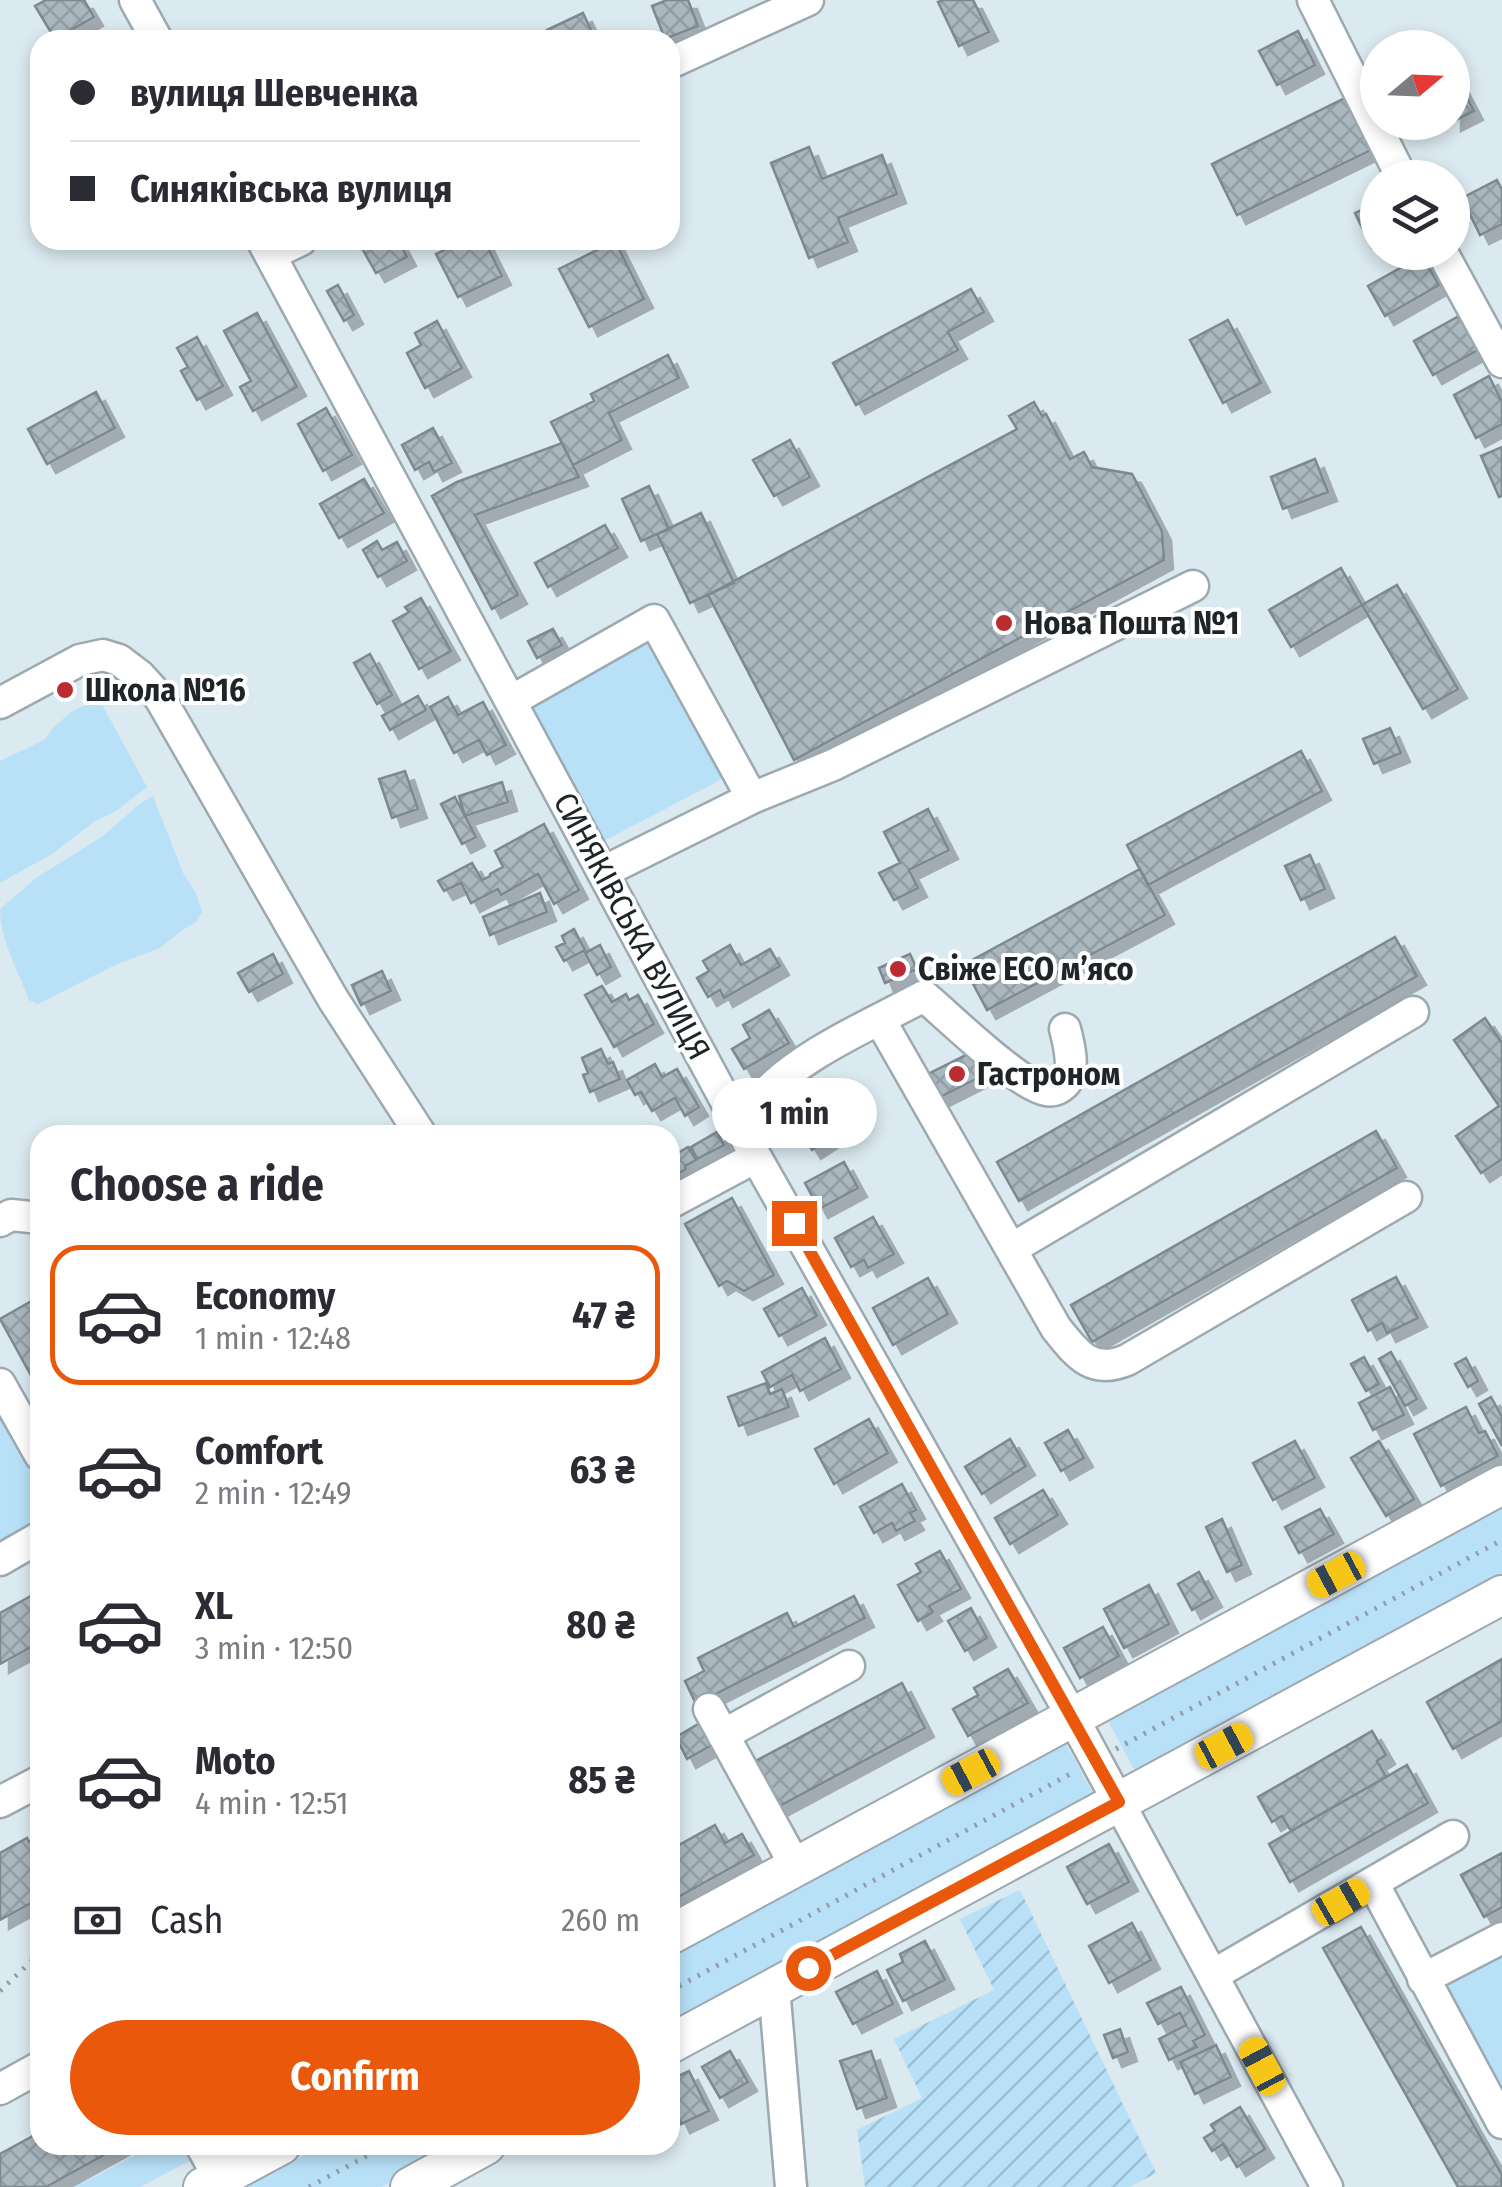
<!DOCTYPE html>
<meta charset="utf-8">
<style>
body{margin:0;font-family:"Fira Sans Condensed",sans-serif;background:#f7f7f7;color:#2b2b33;height:100vh;display:flex;flex-direction:column;font-size:38px;white-space:nowrap}
*{box-sizing:border-box;margin:0}
p{font-size:32px;color:#7c7c81}
.icon{flex:none;width:55px;height:55px;fill:none;stroke:currentColor;stroke-width:2;stroke-linecap:round;stroke-linejoin:round}
.map{position:relative;flex:1;overflow:hidden}
.side{position:absolute;left:30px;top:1125px;width:650px;height:1030px;display:flex;flex-direction:column;background:#fff;border-radius:30px;box-shadow:0 5px 15px #0003}
.side>*{flex:none}
.hud{position:absolute;left:30px;top:30px;width:650px;height:220px;border-radius:30px;box-shadow:0 5px 15px #0003;display:grid;align-content:center;height:220px;padding:0 40px;background:#fff}
.needle{width:65px;rotate:71deg}
.buttons{position:absolute;left:1360px;top:30px;display:grid;gap:20px}
.buttons a{display:grid;place-items:center;width:110px;height:110px;border-radius:50%;background:#fff;box-shadow:0 5px 15px #0003;font-size:50px}
.end{position:absolute;width:45px;height:45px;margin:-22px;border:12px solid #ea580c;background:#fff;box-shadow:0 0 0 5px #fff}
.from{border-radius:50%}
.bubble{position:absolute;height:70px;border-radius:35px;background:#fff;box-shadow:0 5px 15px #0003;font-size:32px;font-weight:700;line-height:70px;text-align:center}
.car{position:absolute;width:30px;height:60px;margin:-30px -15px;border-radius:12px;box-shadow:0 0 8px 2px #0007;background:linear-gradient(#f5c518 24%,#345 0 40%,#f5c518 0 76%,#345 0 86%,#f5c518 0)}
.hud b{display:flex;align-items:center;gap:35px;height:95px;font-size:38px}
.hud b+b{border-top:2px solid #e1e1e2}
.hud i{width:25px;height:25px;background:#2b2b33}
ul{padding:0;list-style:none}
li{display:flex;align-items:center;gap:30px;height:140px;margin:0 20px 15px;padding:0 20px;border:5px solid transparent;border-radius:30px}
li div{flex:1}
li b{display:block;font-size:38px}
li em{font-style:normal;font-weight:700}
li.selected{border-color:#ea580c}
li>.icon{width:90px;height:90px;stroke-width:1.5}
h2{padding:0 40px;font-size:45px;line-height:120px}
.pay{display:flex;align-items:center;gap:25px;height:110px;padding:0 40px;font-size:38px}
.pay p{margin-inline-start:auto}
.primary-button{display:flex;gap:20px;margin-top:auto;padding:20px 40px}
.primary-button a{flex:1;height:115px;border-radius:60px;background:#ea580c;color:#fff;font-size:40px;font-weight:700;line-height:115px;text-align:center}
.map>svg:first-child{display:block}
.green{fill:#b8e0f7}
.garden{fill:url(#garden-furrows)}
.building{fill:url(#building-cross-hatch);stroke:#7d8990;stroke-width:2.5;filter:url(#shadow)}
.lines{fill:none;stroke-linecap:round;stroke-linejoin:round}
.minor-casing{stroke:#9ca9b1;stroke-width:35}
.major-casing{stroke:#9ca9b1;stroke-width:42}
.path{stroke:#939ea4;stroke-width:5;stroke-dasharray:2.5 8;stroke-linecap:butt}
.minor{stroke:#fff;stroke-width:30}
.major{stroke:#fff;stroke-width:38}
.route{stroke:#ea580c;stroke-width:12}
.poi-dot{fill:#bb2b32;stroke:#fff;stroke-width:4}
.labels{text-anchor:middle;stroke-width:8;stroke-linejoin:round;paint-order:stroke}
.poi-label{font-size:32px;font-weight:bold;fill:#1f2427;stroke:#fff;text-anchor:start}
.street-label{font-size:32px;fill:#1f2427;stroke:#fff}
</style>
<div class="map">
<svg width="1502" height="2187" viewBox="0 0 1502 2187">
<defs>
<pattern id="garden-furrows" width="10" height="10" patternUnits="userSpaceOnUse" patternTransform="scale(2.5)"><rect width="10" height="10" fill="#b8e0f7"/><path d="M-1 1l2-2M0 10L10 0M9 11l2-2" fill="none" stroke="#9ec0d4"/></pattern>
<pattern id="building-cross-hatch" width="8" height="8" patternUnits="userSpaceOnUse" patternTransform="scale(2.5)"><rect width="8" height="8" fill="#aab7bf"/><path d="M0 0l8 8M0 8l8-8" fill="none" stroke="#929da4"/></pattern>
<filter id="shadow"><feDropShadow dx="9" dy="9" stdDeviation="0" flood-color="#0004"/></filter>
</defs>
<rect width="100%" height="100%" fill="#dbe9f1"/>
<path class="green" d="M 650,642 L 722,779 L 600,843 L 528,707 Z
M 99,699 L 147,787 L 116,811 L 95,821 L 52,854 L 0,883 L 0,761 L 44,740 L 53,728 L 71,712 Z
M 153,796 L 183,873 L 196,893 L 202,912 L 196,922 L 182,930 L 160,948 L 115,965 L 38,1004 L 29,1000 C 18,969 0,941 0,909 L 36,878 L 103,836 L 142,802 Z
M 0,1401 L 40,1470 L 40,1530 L 0,1553 Z
M 1502,1506 L 1502,1584 L 1140,1780 L 1108,1721 Z
M 1066,1744 L 1098,1803 L 670,2032 L 670,1958 Z
M 1502,1949 L 1502,2086 L 1444,1981 Z
M 154,2145 L 185,2145 L 193,2159 L 140,2187 L 76,2187 Z
M 323,2145 L 459,2145 L 381,2187 L 245,2187 Z"/>
<path class="garden" d="M 1020,1890 L 1156,2173 L 1130,2187 L 865,2187 L 857,2130 L 922,2098 L 894,2039 L 994,1990 L 960,1919 Z"/>
<path class="building" d="M 46,0 L 84,0 L 94,17 L 55,39 L 35,6 Z
M 667,0 L 688,0 L 698,26 L 665,39 L 652,6 Z
M 943,0 L 973,0 L 989,32 L 959,46 L 938,2 Z
M 583,13 L 596,40 L 551,40 L 547,30 Z
M 1298,31 L 1315,65 L 1277,85 L 1259,51 Z
M 1456,77 L 1474,111 L 1452,122 L 1452,78 Z
M 1345,98 L 1371,150 L 1237,215 L 1212,164 Z
M 809,147 L 822,179 L 882,155 L 897,194 L 838,218 L 848,242 L 809,258 L 771,163 Z
M 1497,180 L 1502,190 L 1502,224 L 1480,235 L 1462,198 Z
M 1378,202 L 1378,246 L 1372,248 L 1355,213 Z
M 382,240 L 398,240 L 407,257 L 376,273 L 363,250 Z
M 465,240 L 484,240 L 502,276 L 458,297 L 436,254 Z
M 615,241 L 644,299 L 589,327 L 559,269 Z
M 1422,256 L 1439,285 L 1385,316 L 1368,286 Z
M 338,285 L 354,315 L 344,321 L 327,291 Z
M 971,289 L 984,312 L 948,332 L 958,350 L 856,405 L 833,363 Z
M 257,313 L 297,387 L 253,411 L 240,387 L 251,381 L 224,331 Z
M 1459,316 L 1478,350 L 1433,375 L 1414,341 Z
M 1228,320 L 1261,383 L 1223,403 L 1190,340 Z
M 437,321 L 462,368 L 425,388 L 407,353 L 421,345 L 415,333 Z
M 197,337 L 223,386 L 197,400 L 181,371 L 188,367 L 177,348 Z
M 668,355 L 679,378 L 609,413 L 622,440 L 573,465 L 551,422 L 594,401 L 591,394 Z
M 1489,376 L 1502,402 L 1502,424 L 1476,438 L 1454,395 Z
M 96,392 L 115,428 L 47,464 L 28,429 Z
M 1034,402 L 1042,416 L 1046,414 L 1070,459 L 1084,452 L 1092,467 L 1132,474 L 1162,531 L 1164,560 L 794,760 L 708,595 L 1017,429 L 1009,416 Z
M 326,408 L 352,455 L 323,471 L 298,424 Z
M 433,428 L 452,463 L 434,472 L 429,462 L 415,470 L 402,445 Z
M 790,440 L 810,477 L 774,496 L 753,460 Z
M 562,443 L 579,477 L 475,515 L 518,595 L 492,609 L 432,496 L 457,482 Z
M 1502,447 L 1502,496 L 1499,497 L 1481,456 Z
M 1315,459 L 1328,492 L 1283,509 L 1271,477 Z
M 364,479 L 384,513 L 339,538 L 320,504 Z
M 649,486 L 669,529 L 641,541 L 622,499 Z
M 701,513 L 734,583 L 690,603 L 657,534 Z
M 605,525 L 618,548 L 548,587 L 535,563 Z
M 377,541 L 382,550 L 397,542 L 407,561 L 378,577 L 363,550 Z
M 1341,568 L 1362,605 L 1291,647 L 1269,610 Z
M 1397,585 L 1458,689 L 1423,709 L 1362,605 Z
M 421,598 L 451,651 L 419,669 L 393,621 L 409,612 L 405,607 Z
M 553,629 L 562,645 L 537,658 L 528,641 Z
M 370,654 L 392,695 L 377,704 L 354,663 Z
M 418,696 L 426,710 L 390,730 L 382,716 Z
M 448,697 L 458,715 L 483,702 L 506,745 L 487,755 L 479,740 L 454,753 L 430,707 Z
M 1390,728 L 1401,753 L 1374,764 L 1363,739 Z
M 1301,751 L 1322,791 L 1148,885 L 1127,845 Z
M 405,771 L 418,809 L 392,818 L 379,779 Z
M 502,782 L 508,802 L 465,816 L 459,796 Z
M 455,797 L 476,837 L 462,844 L 441,804 Z
M 928,809 L 949,850 L 909,870 L 918,888 L 894,900 L 879,873 L 900,863 L 884,832 Z
M 544,824 L 579,890 L 554,904 L 538,874 L 501,895 L 498,889 L 471,903 L 461,883 L 444,891 L 438,881 L 472,863 L 482,880 L 490,876 L 490,874 L 503,867 L 495,851 Z
M 1310,855 L 1325,889 L 1301,900 L 1285,866 Z
M 1140,869 L 1165,915 L 987,1010 L 963,965 Z
M 540,893 L 547,912 L 490,935 L 483,917 Z
M 574,929 L 585,950 L 564,961 L 556,947 L 565,943 L 562,936 Z
M 1395,937 L 1417,976 L 1019,1201 L 997,1162 Z
M 600,945 L 611,967 L 597,975 L 585,953 Z
M 730,945 L 741,965 L 770,949 L 780,966 L 724,998 L 720,990 L 708,997 L 697,978 L 709,971 L 703,961 Z
M 273,954 L 283,974 L 249,992 L 238,973 Z
M 910,954 L 917,969 L 885,983 L 879,968 Z
M 382,971 L 391,991 L 361,1005 L 352,985 Z
M 602,986 L 612,1002 L 626,994 L 629,1000 L 638,995 L 654,1024 L 614,1047 L 585,995 Z
M 769,1010 L 789,1043 L 744,1069 L 732,1049 L 750,1038 L 743,1025 Z
M 1485,1018 L 1502,1043 L 1502,1159 L 1481,1173 L 1456,1136 L 1499,1106 L 1454,1040 Z
M 601,1049 L 608,1064 L 613,1062 L 620,1079 L 590,1092 L 583,1075 L 588,1073 L 582,1058 Z
M 978,1049 L 990,1072 L 936,1099 L 924,1076 Z
M 655,1064 L 662,1077 L 677,1069 L 699,1107 L 685,1116 L 675,1098 L 652,1111 L 641,1092 L 635,1095 L 627,1080 Z
M 811,1104 L 817,1114 L 825,1109 L 835,1127 L 826,1132 L 830,1138 L 812,1150 L 791,1116 Z
M 1376,1131 L 1397,1168 L 1092,1342 L 1071,1305 Z
M 717,1132 L 724,1145 L 697,1159 L 691,1147 Z
M 688,1147 L 696,1160 L 685,1166 L 686,1169 L 670,1178 L 670,1152 L 676,1149 L 678,1153 Z
M 844,1162 L 858,1188 L 819,1209 L 805,1183 Z
M 732,1198 L 774,1275 L 744,1291 L 727,1281 L 719,1286 L 685,1224 Z
M 873,1217 L 894,1254 L 868,1268 L 864,1260 L 851,1267 L 835,1238 Z
M 1396,1277 L 1418,1318 L 1387,1333 L 1382,1323 L 1368,1331 L 1352,1300 Z
M 928,1278 L 948,1314 L 893,1345 L 873,1308 Z
M 802,1288 L 817,1316 L 779,1336 L 764,1309 Z
M 37,1298 L 40,1303 L 40,1392 L 0,1319 Z
M 825,1338 L 841,1369 L 800,1391 L 792,1375 L 770,1387 L 762,1372 Z
M 1391,1352 L 1417,1399 L 1405,1406 L 1379,1359 Z
M 1364,1357 L 1379,1384 L 1366,1391 L 1351,1364 Z
M 1466,1358 L 1478,1381 L 1468,1387 L 1455,1364 Z
M 766,1383 L 770,1394 L 782,1389 L 789,1407 L 739,1426 L 728,1397 Z
M 1390,1387 L 1404,1415 L 1373,1430 L 1359,1403 Z
M 1491,1397 L 1502,1417 L 1502,1446 L 1479,1404 Z
M 1466,1407 L 1479,1433 L 1485,1431 L 1498,1456 L 1441,1486 L 1414,1434 Z
M 869,1419 L 888,1453 L 834,1484 L 815,1449 Z
M 1068,1430 L 1084,1458 L 1061,1471 L 1045,1443 Z
M 1010,1439 L 1026,1466 L 982,1494 L 965,1467 Z
M 1295,1441 L 1315,1478 L 1273,1500 L 1253,1463 Z
M 1379,1441 L 1414,1499 L 1386,1516 L 1351,1458 Z
M 902,1484 L 916,1510 L 910,1513 L 915,1521 L 896,1531 L 892,1523 L 874,1533 L 860,1507 Z
M 1043,1490 L 1058,1515 L 1010,1544 L 995,1518 Z
M 1320,1509 L 1334,1534 L 1299,1553 L 1285,1527 Z
M 1222,1519 L 1242,1565 L 1227,1572 L 1206,1527 Z
M 940,1551 L 961,1589 L 929,1606 L 933,1612 L 918,1621 L 898,1585 L 921,1572 L 916,1564 Z
M 1199,1572 L 1213,1598 L 1192,1610 L 1178,1584 Z
M 1149,1585 L 1169,1624 L 1124,1648 L 1104,1609 Z
M 40,1591 L 40,1642 L 0,1664 L 0,1613 Z
M 854,1596 L 865,1618 L 696,1704 L 685,1681 L 704,1671 L 698,1658 L 787,1613 L 794,1627 Z
M 971,1608 L 987,1638 L 965,1651 L 948,1621 Z
M 1103,1627 L 1119,1656 L 1080,1678 L 1064,1648 Z
M 1502,1659 L 1502,1721 L 1453,1749 L 1427,1702 Z
M 1008,1669 L 1028,1703 L 968,1736 L 953,1709 L 978,1695 L 974,1688 Z
M 902,1683 L 925,1728 L 774,1809 L 750,1764 Z
M 700,1723 L 712,1745 L 687,1759 L 676,1737 Z
M 1372,1731 L 1386,1755 L 1377,1761 L 1386,1777 L 1291,1831 L 1282,1816 L 1272,1822 L 1258,1797 Z
M 1407,1765 L 1428,1803 L 1290,1882 L 1269,1844 Z
M 715,1825 L 725,1843 L 742,1834 L 754,1855 L 671,1901 L 670,1850 Z
M 40,1836 L 40,1898 L 0,1920 L 0,1853 L 27,1838 L 29,1842 Z
M 1109,1844 L 1129,1882 L 1087,1904 L 1067,1867 Z
M 1502,1853 L 1502,1907 L 1484,1917 L 1461,1875 Z
M 1132,1923 L 1151,1960 L 1109,1983 L 1089,1946 Z
M 1361,1927 L 1502,2175 L 1501,2187 L 1458,2187 L 1323,1948 Z
M 925,1941 L 945,1980 L 903,2001 L 887,1970 L 903,1962 L 900,1954 Z
M 877,1971 L 893,2004 L 853,2024 L 836,1992 Z
M 1181,1987 L 1205,2035 L 1193,2041 L 1197,2047 L 1169,2060 L 1159,2039 L 1186,2025 L 1180,2013 L 1158,2024 L 1147,2003 Z
M 1120,2029 L 1128,2052 L 1113,2058 L 1104,2035 Z
M 1216,2045 L 1231,2077 L 1195,2094 L 1180,2062 Z
M 730,2051 L 748,2082 L 720,2098 L 702,2067 Z
M 871,2051 L 887,2098 L 857,2109 L 840,2061 Z
M 689,2071 L 709,2111 L 681,2124 L 670,2101 L 670,2080 Z
M 1240,2107 L 1265,2149 L 1237,2167 L 1223,2144 L 1212,2151 L 1204,2138 L 1215,2131 L 1211,2125 Z
M 40,2132 L 40,2145 L 122,2145 L 46,2187 L 0,2187 L 0,2154 Z"/>
<g class="lines">
<g class="minor-casing">
<path id="minor" d="M 135,0 L 157,40
M 1313,0 L 1402,178
M 670,63 L 808,0
M 262,240 L 756,1157 L 1073,1718 L 1327,2187
M 1442,252 L 1502,362
M 270,255 L 301,240
M 511,701 L 654,620 L 752,798 L 603,872
M 0,703 L 80,660 L 103,655 L 119,660 L 140,676 L 160,698 L 333,999 L 421,1135
M 752,798 L 833,765 L 1193,586
M 880,1020 L 1056,1328 C 1077,1354 1091,1375 1127,1360 L 1406,1197
M 740,1127 C 746,1118 751,1109 758,1101 C 798,1055 870,1025 924,996 C 949,1017 1018,1085 1046,1090 C 1054,1092 1061,1088 1066,1082 C 1075,1069 1069,1044 1065,1029
M 670,1203 L 756,1157
M 0,1221 L 11,1215 L 40,1218
M 1011,1249 L 1413,1012
M 0,1384 L 40,1455
M 0,1560 L 40,1537
M 709,1709 L 796,1867
M 723,1735 L 849,1666
M 0,1802 L 40,1781
M 1373,1883 L 1502,2123
M 1213,1975 L 1453,1836
M 1423,1979 L 1502,1938
M 774,1987 L 791,2187
M 0,2089 L 40,2067
M 201,2145 L 219,2178"/>
</g>
<g class="major-casing">
<path id="major" d="M 670,1935 L 1502,1485
M 670,2044 L 1502,1595
M 203,2187 L 281,2145
M 410,2187 L 486,2145"/>
</g>
<path class="path" d="M 1116,1749 L 1502,1540
M 0,1991 L 40,1953
M 670,1991 L 1072,1773
M 309,2187 L 387,2145"/>
<use href="#minor" class="minor"/>
<use href="#major" class="major"/>
</g>
<g class="lines">
<path class="route" d="M 794,1223 L 1119,1802 L 808,1968"/>
</g>
<g class="poi-dot">
<circle cx="1004" cy="623" r="10"/>
<circle cx="65" cy="690" r="10"/>
<circle cx="898" cy="969" r="10"/>
<circle cx="957" cy="1074" r="10"/>
</g>
<g class="labels">
<g class="poi-label">
<text x="1024" y="634">Нова Пошта №1</text>
<text x="85" y="701">Школа №16</text>
<text x="918" y="980">Свіже ECO м’ясо</text>
<text x="977" y="1085">Гастроном</text>
</g>
<g class="street-label">
<text transform="translate(632 926) rotate(62)" y="11">СИНЯКІВСЬКА ВУЛИЦЯ</text>
</g>
</g>
</svg>
<div class="buttons">
<a><svg class="needle" viewBox="-14 -14 28 28"><path d="M0-13l5 13h-10z" fill="#e53935"/><path d="M0 13l5-13h-10z" fill="#7c7c81"/></svg></a>
<a><svg class="icon" aria-label="layers" viewBox="0 0 24 24"><path d="M12 4l9 5-9 5-9-5zM3 14l9 5 9-5"/></svg></a>
</div>
<i class="end from" style="left:808px;top:1968px"></i>
<i class="end" style="left:794px;top:1223px"></i>
<div class="bubble" style="left:712px;top:1078px;width:165px">1 min</div>
<i class="car" style="left:1336px;top:1575px;rotate:242deg"></i>
<i class="car" style="left:1224px;top:1746px;rotate:62deg"></i>
<i class="car" style="left:971px;top:1772px;rotate:242deg"></i>
<i class="car" style="left:1341px;top:1902px;rotate:60deg"></i>
<i class="car" style="left:1262px;top:2066px;rotate:332deg"></i>
<div class="hud">
<b><i class="from"></i>вулиця Шевченка</b>
<b><i></i>Синяківська вулиця</b>
</div>
<section class="side">
<h2>Choose a ride</h2>
<ul>
<li class="selected"><svg class="icon" aria-label="car" viewBox="0 0 24 24"><path d="M5 17H2v-5l4-1 3-4h7l3 4 3 1v5h-3M9 17h6M6 11h13"/><circle cx="7" cy="17" r="2"/><circle cx="17" cy="17" r="2"/></svg><div><b>Economy</b><p>1 min · 12:48</p></div><em>47 ₴</em></li>
<li><svg class="icon" aria-label="car" viewBox="0 0 24 24"><path d="M5 17H2v-5l4-1 3-4h7l3 4 3 1v5h-3M9 17h6M6 11h13"/><circle cx="7" cy="17" r="2"/><circle cx="17" cy="17" r="2"/></svg><div><b>Comfort</b><p>2 min · 12:49</p></div><em>63 ₴</em></li>
<li><svg class="icon" aria-label="car" viewBox="0 0 24 24"><path d="M5 17H2v-5l4-1 3-4h7l3 4 3 1v5h-3M9 17h6M6 11h13"/><circle cx="7" cy="17" r="2"/><circle cx="17" cy="17" r="2"/></svg><div><b>XL</b><p>3 min · 12:50</p></div><em>80 ₴</em></li>
<li><svg class="icon" aria-label="car" viewBox="0 0 24 24"><path d="M5 17H2v-5l4-1 3-4h7l3 4 3 1v5h-3M9 17h6M6 11h13"/><circle cx="7" cy="17" r="2"/><circle cx="17" cy="17" r="2"/></svg><div><b>Moto</b><p>4 min · 12:51</p></div><em>85 ₴</em></li>
</ul>
<div class="pay"><svg class="icon" aria-label="cash" viewBox="0 0 24 24"><path d="M3 7h18v10H3z"/><circle cx="12" cy="12" r="2"/></svg>Cash<p>260 m</p></div>
<div class="primary-button"><a>Confirm</a></div>
</section>
</div>
